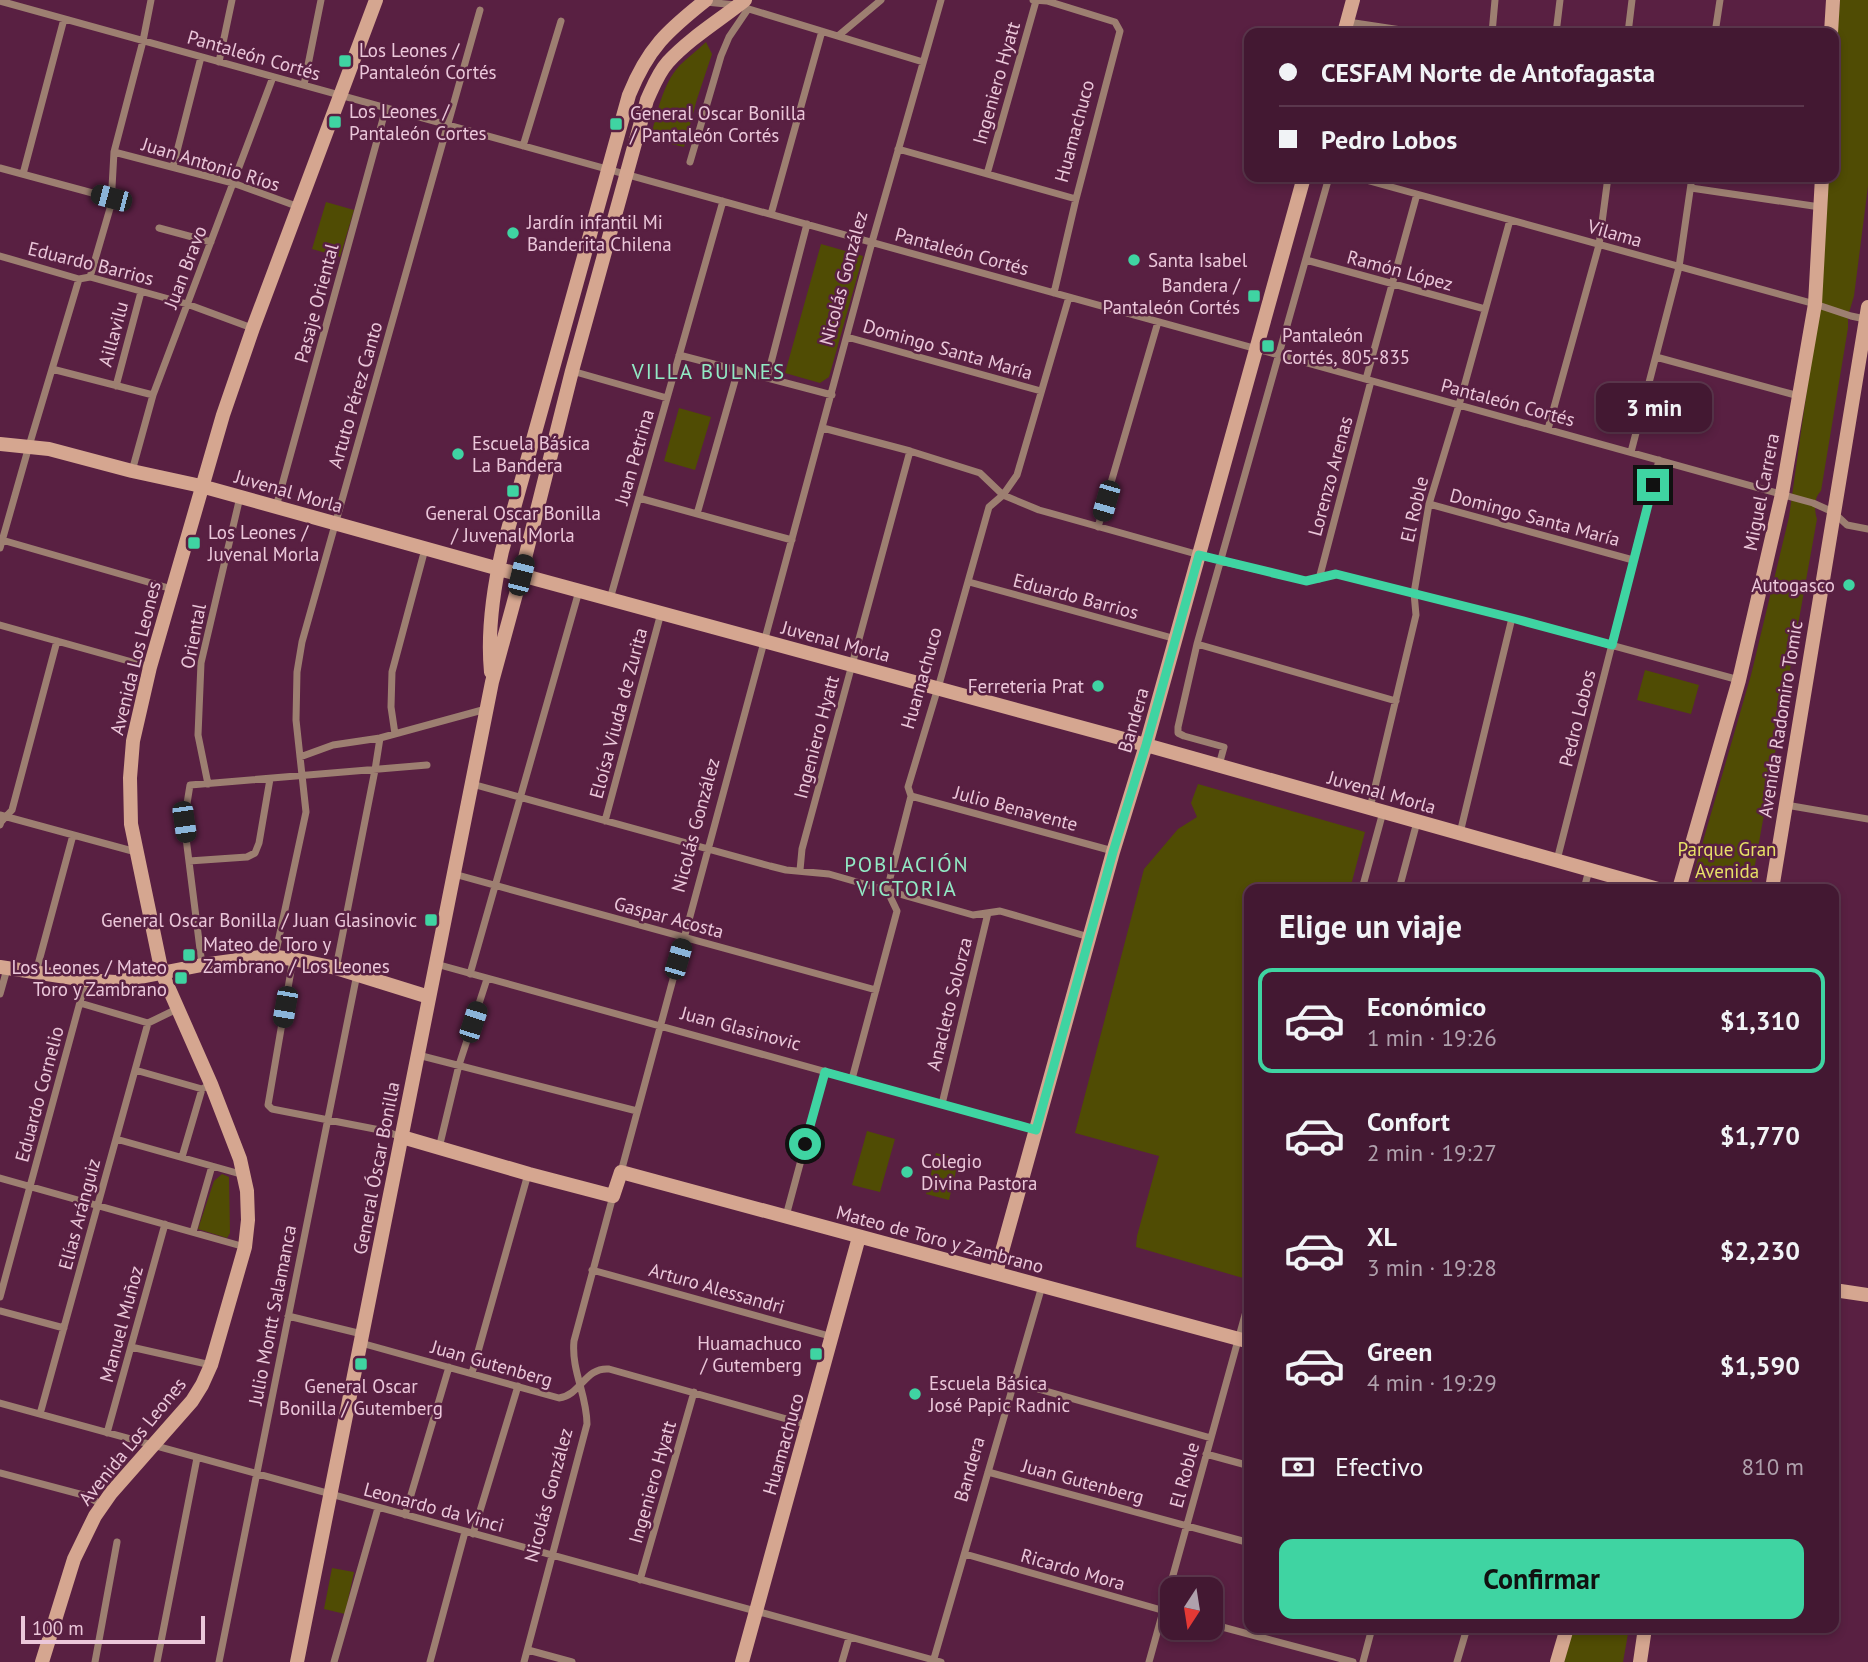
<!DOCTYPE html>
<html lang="es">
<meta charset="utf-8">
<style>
body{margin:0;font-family:"PT Sans",sans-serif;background:#4a213a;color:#f1f3f6;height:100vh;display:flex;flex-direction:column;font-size:26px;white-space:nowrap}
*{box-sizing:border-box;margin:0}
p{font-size:23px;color:#afa0ac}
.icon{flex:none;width:38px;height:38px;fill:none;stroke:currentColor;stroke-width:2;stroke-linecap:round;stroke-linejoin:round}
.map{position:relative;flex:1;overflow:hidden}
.details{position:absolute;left:1244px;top:884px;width:595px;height:749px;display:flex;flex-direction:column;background:#431832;border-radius:14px;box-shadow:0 4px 10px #0003,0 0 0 2px #5b374d}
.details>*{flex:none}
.hud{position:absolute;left:1244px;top:28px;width:595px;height:154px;border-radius:14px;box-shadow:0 4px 10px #0003,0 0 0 2px #5b374d;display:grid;align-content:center;height:154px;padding:0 35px;background:#431832}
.needle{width:46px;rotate:192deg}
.controls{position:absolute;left:1160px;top:1577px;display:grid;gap:14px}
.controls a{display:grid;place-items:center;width:63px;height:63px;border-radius:14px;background:#431832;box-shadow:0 4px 10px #0003,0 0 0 2px #5b374d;font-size:35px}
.scale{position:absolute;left:21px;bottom:18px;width:184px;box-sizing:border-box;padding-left:7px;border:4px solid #ebc7da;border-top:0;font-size:19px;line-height:24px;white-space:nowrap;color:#ebc7da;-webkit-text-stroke:5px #592042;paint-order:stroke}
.end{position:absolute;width:32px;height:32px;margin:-16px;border:9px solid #3fd4a2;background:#111;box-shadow:0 0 0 4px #111}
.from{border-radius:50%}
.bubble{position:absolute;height:49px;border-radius:14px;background:#431832;box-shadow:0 4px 10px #0003,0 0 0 2px #5b374d;font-size:23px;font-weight:700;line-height:49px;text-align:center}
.car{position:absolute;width:21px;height:42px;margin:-21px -10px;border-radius:9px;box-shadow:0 0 5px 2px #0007;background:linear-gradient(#222 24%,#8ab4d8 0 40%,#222 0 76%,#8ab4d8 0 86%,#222 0)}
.hud b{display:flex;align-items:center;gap:24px;height:66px;font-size:26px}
.hud b+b{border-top:2px solid #5b374d}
.hud i{width:18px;height:18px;background:#f1f3f6}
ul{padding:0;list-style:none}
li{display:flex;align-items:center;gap:21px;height:105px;margin:0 14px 10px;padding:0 21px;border:4px solid transparent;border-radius:14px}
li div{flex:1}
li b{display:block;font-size:26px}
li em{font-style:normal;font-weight:700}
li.active{border-color:#3fd4a2}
li>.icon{width:63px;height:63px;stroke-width:1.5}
h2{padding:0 35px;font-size:32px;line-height:84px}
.pay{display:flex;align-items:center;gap:18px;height:77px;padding:0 35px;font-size:26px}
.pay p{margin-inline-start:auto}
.button{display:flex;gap:14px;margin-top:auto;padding:14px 35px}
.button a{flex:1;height:80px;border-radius:14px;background:#3fd4a2;color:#111;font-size:28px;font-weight:700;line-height:80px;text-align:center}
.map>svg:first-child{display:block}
.green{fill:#504c04}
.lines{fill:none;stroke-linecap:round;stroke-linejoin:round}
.street{stroke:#9d7f71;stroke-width:7}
.secondary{stroke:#d5a690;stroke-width:14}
.route{stroke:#3fd4a2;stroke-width:9}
.poi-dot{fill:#3fd4a2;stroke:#592042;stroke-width:2.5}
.labels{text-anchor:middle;stroke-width:5;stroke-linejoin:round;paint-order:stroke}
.poi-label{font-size:19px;fill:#ebc7da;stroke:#592042;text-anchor:start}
.street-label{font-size:19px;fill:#ebc7da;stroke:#592042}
.park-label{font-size:19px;fill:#e7e067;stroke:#592042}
.neighbourhood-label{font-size:21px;letter-spacing:2px;fill:#92eac5;stroke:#592042}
</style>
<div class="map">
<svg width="1868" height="1662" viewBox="0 0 1868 1662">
<rect width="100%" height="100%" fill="#592042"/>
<path class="green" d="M 1840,0 L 1868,0 L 1868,186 L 1854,296 L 1848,316 L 1848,328 L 1821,491 C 1814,497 1814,510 1817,519 L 1751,887 L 1750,889 L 1723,889 L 1695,881 L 1693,876 L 1751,675 L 1789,517 L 1819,304 L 1826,177 L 1834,177 L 1834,67 Z
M 706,42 L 712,54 L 697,99 L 684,147 L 650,139 C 657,115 662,84 680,65 C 688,57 698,50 706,42 Z
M 326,202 L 354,210 L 340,257 L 312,249 Z
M 821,244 L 863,256 L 829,377 L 820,383 L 785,373 Z
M 679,408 L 711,417 L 695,470 L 664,461 Z
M 1645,670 L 1699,685 L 1691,714 L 1637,700 Z
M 1198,784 L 1365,832 L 1350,889 L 1250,889 L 1250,1254 L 1243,1278 L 1136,1247 L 1137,1236 L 1159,1156 L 1075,1133 L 1144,869 L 1178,829 L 1197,817 L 1191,803 Z
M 867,1131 L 895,1139 L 880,1192 L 852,1185 Z
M 936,1153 L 959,1159 L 949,1200 L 926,1194 Z
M 222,1174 L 229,1177 L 230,1233 L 227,1238 L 198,1229 L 214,1181 Z
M 332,1568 L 354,1572 L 345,1614 L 324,1609 Z
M 1573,1628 L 1629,1628 L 1623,1662 L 1564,1662 Z"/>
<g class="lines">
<path class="street" d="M 1033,0 L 1047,1 L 1115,22 L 1120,31 L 1076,199 L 1054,293
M 0,1 L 1813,503 L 1833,512 L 1847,525 L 1868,529
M 706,2 L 736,5
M 739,6 L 923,62
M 1348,22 L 1421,33
M 1492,33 L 1495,0
M 1556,33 L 1560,0
M 1628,33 L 1632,0
M 1715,33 L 1720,0
M 838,36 L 881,0
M 219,62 L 232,0
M 304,85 L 321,0
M 523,146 L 561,21
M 898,149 L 1076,199
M 114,152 L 233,183 L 299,207
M 690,162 L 721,56 L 729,37 L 748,9
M 173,167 L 201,57
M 0,168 L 111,198
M 23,174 L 64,19
M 987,174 L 1036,1
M 1355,177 L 1815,304 L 1851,316 L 1865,319
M 1691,188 L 1820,207
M 771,214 L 822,31
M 159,228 L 211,242
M 0,256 L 79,279 L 90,277 L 187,304 L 252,328
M 1306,260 L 1485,309
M 90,277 L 111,205 L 114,152 L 143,41 L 151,0
M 847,337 L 1041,391
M 679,355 L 832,395
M 1656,357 L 1799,396
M 52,369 L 153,395
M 572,371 L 667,398
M 767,378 L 807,224
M 1366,379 L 1417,194
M 116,386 L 141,292
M 823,428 L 910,451 L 980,473 L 1003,495 L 1039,510 L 1221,561 L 1306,581 L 1336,574 L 1512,618 L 1739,680
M 1548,429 L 1599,245 L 1608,177
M 1631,452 L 1679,267 L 1692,177
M 132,471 L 153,395 L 273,77
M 639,498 L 792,540
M 1429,504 L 1633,560
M 276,507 L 386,108
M 697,514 L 738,370
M 1098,527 L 1158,322
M 2,540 L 172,589
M 0,548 L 29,446 L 79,279
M 1319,579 L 1371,381
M 969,582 L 1176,639
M 610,599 L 723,201
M 0,625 L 150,667
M 1197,644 L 1396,701
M 395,734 L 391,707 L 392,672 L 425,549
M 300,757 L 333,745 L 380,738 L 486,709
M 1219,765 L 1224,747 L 1184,736 L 1178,733 L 1178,727 L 1197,644 L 1329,177
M 208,784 L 198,735 L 201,663 L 240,497
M 472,784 L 770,866 L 786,870 L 829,874 L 973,915 L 1000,911 L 1089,937
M 911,796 L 1113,851
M 1786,805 L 1868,819
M 1370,808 L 1416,615 L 1414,593 L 1429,504 L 1459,405 L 1510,220
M 0,815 L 136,852
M 605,821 L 661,613
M 0,825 L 1,822 L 12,810 L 57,641
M 1460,833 L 1512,618
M 1557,860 L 1659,460
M 189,861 L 247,857 L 255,853 L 259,843 L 270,779
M 800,870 L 802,849 L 910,451
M 454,874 L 876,990
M 1362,889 L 1383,812
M 1399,889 L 1417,822
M 1584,889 L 1589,870
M 275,956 L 306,812 L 296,720 L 297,672 L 302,642 L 480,10
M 293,959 L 268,1105 L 272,1109 L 385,1131 L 401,1137
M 436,964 L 1036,1130
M 202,965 L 184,822 L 190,785 L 427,765
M 336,968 L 375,770 L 380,738
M 36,972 L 73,835
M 470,974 L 579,591
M 0,994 L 7,969
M 80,1003 L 148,1023 L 177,1009
M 418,1055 L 637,1111
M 135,1070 L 202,1089 L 211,1084
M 852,1079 L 897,911 L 887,890 L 911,796 L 908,787 L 940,681 L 989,507 L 1003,495 L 1017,475 L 1069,297
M 942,1104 L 988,913
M 116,1139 L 244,1175
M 439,1148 L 459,1065 L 487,979
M 182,1157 L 202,1089
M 621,1172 L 872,242 L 941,0
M 0,1178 L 245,1247
M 786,1216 L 825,1071
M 193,1232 L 212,1166
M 592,1270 L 833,1337
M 0,1297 L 86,980
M 0,1311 L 64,1328
M 288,1316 L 362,1334
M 361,1343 L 559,1398 C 581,1395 585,1367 609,1369 L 808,1425
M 131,1347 L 211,1365
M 472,1373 L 528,1174
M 1014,1382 L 1211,1438
M 0,1403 L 941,1662
M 40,1414 L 148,1023
M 107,1433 L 165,1224
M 1206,1454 L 1250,1466
M 988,1472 L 1250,1543
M 0,1473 L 87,1496 L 102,1505
M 405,1515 L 449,1367
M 473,1534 L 518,1386
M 965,1554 L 1172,1613
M 640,1580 L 694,1392
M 1211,1624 L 1353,1662
M 528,1650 L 572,1662
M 95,1662 L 117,1542
M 157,1662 L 197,1458
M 219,1662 L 357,974
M 334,1662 L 378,1508
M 430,1662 L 465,1532
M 524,1662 L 587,1424 C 587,1395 571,1370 574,1341 L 613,1196
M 842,1662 L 849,1638
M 933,1662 L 1042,1286
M 1149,1662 L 1250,1297
M 1363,1662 L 1372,1628
M 1457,1662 L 1467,1628"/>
<path class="secondary" d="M 1344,33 L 1353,0
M 1831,33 L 1833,0
M 0,444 L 49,449 L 132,471 L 201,486 L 521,575 L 1146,745 L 1658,889
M 491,672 C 487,631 493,591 502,551 L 629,95 C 648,48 667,31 706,0
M 1679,889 L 1739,680 L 1782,494 L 1815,304 L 1822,177
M 1772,889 L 1868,307
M 0,967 L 86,980 L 115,982 L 202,965 L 268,956 L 293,959 L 336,968 L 429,997
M 402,1137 L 529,1174 L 613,1196 L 621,1172 L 1250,1342
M 996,1273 L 1113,852 L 1146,745 L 1304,177
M 1834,1290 L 1868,1295
M 42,1662 L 74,1559 L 95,1516 L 111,1493 L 192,1401 L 202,1385 L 211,1365 L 245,1247 L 248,1220 L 247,1191 L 240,1159 L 211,1084 L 162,973 L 131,824 L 130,778 L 133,741 L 150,667 L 223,415 L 253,328 L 376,0
M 297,1662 L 492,682 L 516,594 L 572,371 L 647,100 C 653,87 658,73 668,62 C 690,38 720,20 745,0
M 742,1662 L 859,1237
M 1557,1662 L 1567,1628
M 1640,1662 L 1645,1628"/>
</g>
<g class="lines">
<path class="route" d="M 805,1144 L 825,1072 L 1036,1130 L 1113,852 L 1146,745 L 1199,555 L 1306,581 L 1336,574 L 1512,618 L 1612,645 L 1653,485"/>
</g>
<g class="poi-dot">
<rect x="338" y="54" width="14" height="14" rx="3.5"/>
<rect x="328" y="115" width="14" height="14" rx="3.5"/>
<rect x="609" y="117" width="14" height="14" rx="3.5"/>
<circle cx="513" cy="233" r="7"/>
<circle cx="1134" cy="260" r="7"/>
<rect x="1247" y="289" width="14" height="14" rx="3.5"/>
<rect x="1261" y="339" width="14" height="14" rx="3.5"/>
<circle cx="458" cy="454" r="7"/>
<rect x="506" y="484" width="14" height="14" rx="3.5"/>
<rect x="187" y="536" width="14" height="14" rx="3.5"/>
<circle cx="1849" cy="585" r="7"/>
<circle cx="1098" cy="686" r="7"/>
<rect x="424" y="913" width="14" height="14" rx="3.5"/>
<rect x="182" y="948" width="14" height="14" rx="3.5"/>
<rect x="174" y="971" width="14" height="14" rx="3.5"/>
<circle cx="907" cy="1172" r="7"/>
<rect x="809" y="1347" width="14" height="14" rx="3.5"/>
<rect x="354" y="1357" width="14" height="14" rx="3.5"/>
<circle cx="915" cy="1394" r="7"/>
</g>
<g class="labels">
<g class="poi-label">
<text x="359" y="57">Los Leones /<tspan x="359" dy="22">Pantaleón Cortés</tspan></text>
<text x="349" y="118">Los Leones /<tspan x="349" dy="22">Pantaleón Cortes</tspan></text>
<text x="630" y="120">General Oscar Bonilla<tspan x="630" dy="22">/ Pantaleón Cortés</tspan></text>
<text x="527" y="229">Jardín infantil Mi<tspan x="527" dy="22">Banderita Chilena</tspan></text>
<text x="1148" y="267">Santa Isabel</text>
<text x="1240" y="292" text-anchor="end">Bandera /<tspan x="1240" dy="22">Pantaleón Cortés</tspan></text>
<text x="1282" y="342">Pantaleón<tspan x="1282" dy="22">Cortés, 805-835</tspan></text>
<text x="472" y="450">Escuela Básica<tspan x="472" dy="22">La Bandera</tspan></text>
<text x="513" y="520" text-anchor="middle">General Oscar Bonilla<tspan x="513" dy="22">/ Juvenal Morla</tspan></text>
<text x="208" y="539">Los Leones /<tspan x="208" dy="22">Juvenal Morla</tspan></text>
<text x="1835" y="592" text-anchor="end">Autogasco</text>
<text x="1084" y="693" text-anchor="end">Ferreteria Prat</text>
<text x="417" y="927" text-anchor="end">General Oscar Bonilla / Juan Glasinovic</text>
<text x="203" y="951">Mateo de Toro y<tspan x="203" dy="22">Zambrano / Los Leones</tspan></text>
<text x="167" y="974" text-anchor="end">Los Leones / Mateo<tspan x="167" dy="22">Toro y Zambrano</tspan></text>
<text x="921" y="1168">Colegio<tspan x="921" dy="22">Divina Pastora</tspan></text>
<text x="802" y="1350" text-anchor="end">Huamachuco<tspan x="802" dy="22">/ Gutemberg</tspan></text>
<text x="929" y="1390">Escuela Básica<tspan x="929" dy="22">José Papic Radnic</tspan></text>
<text x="361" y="1393" text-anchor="middle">General Oscar<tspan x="361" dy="22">Bonilla / Gutemberg</tspan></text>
</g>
<g class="street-label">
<text transform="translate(254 55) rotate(16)" y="7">Pantaleón Cortés</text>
<text transform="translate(996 83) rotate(-74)" y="7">Ingeniero Hyatt</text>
<text transform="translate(1074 131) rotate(-75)" y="7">Huamachuco</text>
<text transform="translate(211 164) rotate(17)" y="7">Juan Antonio Ríos</text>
<text transform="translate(1615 233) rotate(16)" y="7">Vilama</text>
<text transform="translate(962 251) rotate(15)" y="7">Pantaleón Cortés</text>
<text transform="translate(91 263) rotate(14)" y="7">Eduardo Barrios</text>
<text transform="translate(185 267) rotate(-69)" y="7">Juan Bravo</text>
<text transform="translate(1400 270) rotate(15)" y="7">Ramón López</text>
<text transform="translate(843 278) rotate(-75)" y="7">Nicolás González</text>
<text transform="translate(316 303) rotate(-75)" y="7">Pasaje Oriental</text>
<text transform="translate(113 334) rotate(-75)" y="7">Aillavilu</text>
<text transform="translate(948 349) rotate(16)" y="7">Domingo Santa María</text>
<text transform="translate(355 395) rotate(-74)" y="7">Artuto Pérez Canto</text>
<text transform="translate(1508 402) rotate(15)" y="7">Pantaleón Cortés</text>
<text transform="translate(634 457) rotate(-74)" y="7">Juan Petrina</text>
<text transform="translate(1330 476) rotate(-75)" y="7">Lorenzo Arenas</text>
<text transform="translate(289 491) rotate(16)" y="7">Juvenal Morla</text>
<text transform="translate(1761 492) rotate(-79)" y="7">Miguel Carrera</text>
<text transform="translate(1414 509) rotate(-77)" y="7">El Roble</text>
<text transform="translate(1535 517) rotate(15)" y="7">Domingo Santa María</text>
<text transform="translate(1076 596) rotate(15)" y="7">Eduardo Barrios</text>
<text transform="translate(193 636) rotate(-79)" y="7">Oriental</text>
<text transform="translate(836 641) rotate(15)" y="7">Juvenal Morla</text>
<text transform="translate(135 658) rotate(-76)" y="7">Avenida Los Leones</text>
<text transform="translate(921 678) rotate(-74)" y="7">Huamachuco</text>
<text transform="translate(618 713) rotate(-75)" y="7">Eloísa Viuda de Zurita</text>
<text transform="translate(1577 718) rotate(-76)" y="7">Pedro Lobos</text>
<text transform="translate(1780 719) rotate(-81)" y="7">Avenida Radomiro Tomic</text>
<text transform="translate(1133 720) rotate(-74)" y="7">Bandera</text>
<text transform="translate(816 737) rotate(-75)" y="7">Ingeniero Hyatt</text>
<text transform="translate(1382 792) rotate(16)" y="7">Juvenal Morla</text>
<text transform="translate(1016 808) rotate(15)" y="7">Julio Benavente</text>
<text transform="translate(695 825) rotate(-75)" y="7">Nicolás González</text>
<text transform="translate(669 917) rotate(15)" y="7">Gaspar Acosta</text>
<text transform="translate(949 1004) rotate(-76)" y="7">Anacleto Solorza</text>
<text transform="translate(741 1028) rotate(15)" y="7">Juan Glasinovic</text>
<text transform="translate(39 1094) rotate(-75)" y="7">Eduardo Cornelio</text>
<text transform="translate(376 1168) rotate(-79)" y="7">General Óscar Bonilla</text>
<text transform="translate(79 1214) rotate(-75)" y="7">Elías Aránguiz</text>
<text transform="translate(940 1239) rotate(15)" y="7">Mateo de Toro y Zambrano</text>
<text transform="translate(717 1288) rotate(16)" y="7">Arturo Alessandri</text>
<text transform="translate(272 1315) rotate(-79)" y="7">Julio Montt Salamanca</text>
<text transform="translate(121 1324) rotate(-75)" y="7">Manuel Muñoz</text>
<text transform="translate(492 1363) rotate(16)" y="7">Juan Gutenberg</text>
<text transform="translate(132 1441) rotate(-51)" y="7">Avenida Los Leones</text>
<text transform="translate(783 1444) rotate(-74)" y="7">Huamachuco</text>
<text transform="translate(969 1469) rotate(-74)" y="7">Bandera</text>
<text transform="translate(1184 1475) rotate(-75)" y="7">El Roble</text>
<text transform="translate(1083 1481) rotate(15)" y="7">Juan Gutenberg</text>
<text transform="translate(652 1482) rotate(-74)" y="7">Ingeniero Hyatt</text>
<text transform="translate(548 1495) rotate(-75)" y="7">Nicolás González</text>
<text transform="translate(434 1507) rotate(15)" y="7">Leonardo da Vinci</text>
<text transform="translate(1073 1569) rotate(16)" y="7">Ricardo Mora</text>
</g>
<g class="park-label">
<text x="1727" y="856">Parque Gran<tspan x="1727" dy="22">Avenida</tspan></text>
</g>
<g class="neighbourhood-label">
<text x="709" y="379">VILLA BULNES</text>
<text x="907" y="872">POBLACIÓN<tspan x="907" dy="24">VICTORIA</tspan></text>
</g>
</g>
</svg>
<div class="controls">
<a><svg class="needle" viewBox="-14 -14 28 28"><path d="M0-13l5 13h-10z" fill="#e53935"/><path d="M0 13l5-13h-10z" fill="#afa0ac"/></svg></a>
</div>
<div class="scale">100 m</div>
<i class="end from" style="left:805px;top:1144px"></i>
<i class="end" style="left:1653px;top:485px"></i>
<div class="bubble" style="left:1596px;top:383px;width:116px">3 min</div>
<i class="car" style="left:111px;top:198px;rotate:285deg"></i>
<i class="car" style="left:1106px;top:501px;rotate:196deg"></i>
<i class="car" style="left:521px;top:575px;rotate:14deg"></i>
<i class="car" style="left:184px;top:822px;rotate:172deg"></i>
<i class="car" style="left:678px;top:959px;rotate:16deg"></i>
<i class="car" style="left:285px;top:1007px;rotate:190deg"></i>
<i class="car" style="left:473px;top:1022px;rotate:18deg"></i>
<div class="hud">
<b><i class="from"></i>CESFAM Norte de Antofagasta</b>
<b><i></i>Pedro Lobos</b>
</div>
<section class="details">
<h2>Elige un viaje</h2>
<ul>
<li class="active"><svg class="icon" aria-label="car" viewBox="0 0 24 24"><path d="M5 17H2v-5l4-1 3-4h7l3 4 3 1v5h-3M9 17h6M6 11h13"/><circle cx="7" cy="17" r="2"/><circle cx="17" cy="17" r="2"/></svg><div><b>Económico</b><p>1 min · 19:26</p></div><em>$1,310</em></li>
<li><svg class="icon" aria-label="car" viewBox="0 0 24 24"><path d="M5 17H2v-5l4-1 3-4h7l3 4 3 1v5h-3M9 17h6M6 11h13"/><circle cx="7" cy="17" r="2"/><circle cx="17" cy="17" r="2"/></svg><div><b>Confort</b><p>2 min · 19:27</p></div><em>$1,770</em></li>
<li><svg class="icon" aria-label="car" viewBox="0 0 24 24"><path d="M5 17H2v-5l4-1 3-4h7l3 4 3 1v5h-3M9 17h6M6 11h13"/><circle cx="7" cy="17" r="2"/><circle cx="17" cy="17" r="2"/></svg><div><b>XL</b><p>3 min · 19:28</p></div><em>$2,230</em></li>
<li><svg class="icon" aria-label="car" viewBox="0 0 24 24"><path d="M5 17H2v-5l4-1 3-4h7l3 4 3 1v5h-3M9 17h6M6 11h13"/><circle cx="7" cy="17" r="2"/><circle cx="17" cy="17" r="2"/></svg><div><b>Green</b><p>4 min · 19:29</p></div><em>$1,590</em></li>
</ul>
<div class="pay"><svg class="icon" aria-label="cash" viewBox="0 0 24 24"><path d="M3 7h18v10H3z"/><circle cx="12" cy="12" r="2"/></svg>Efectivo<p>810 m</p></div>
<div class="button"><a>Confirmar</a></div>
</section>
</div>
